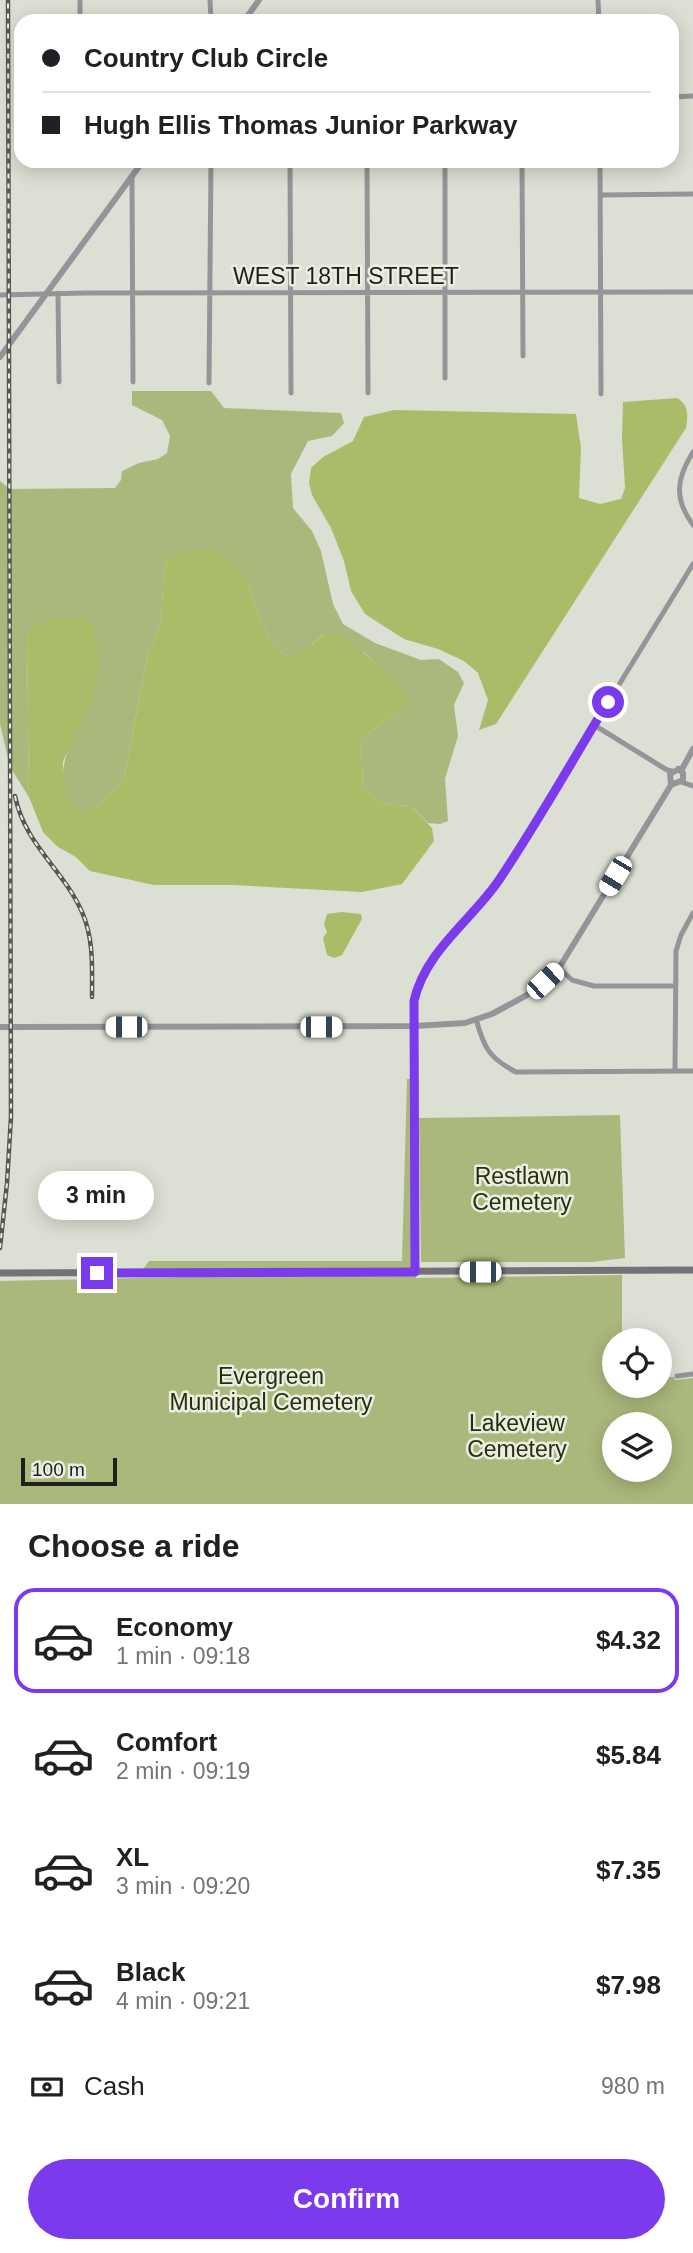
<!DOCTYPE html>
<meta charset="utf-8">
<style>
body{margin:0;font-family:Helvetica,sans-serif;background:#f2f2f2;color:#202124;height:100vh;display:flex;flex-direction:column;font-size:26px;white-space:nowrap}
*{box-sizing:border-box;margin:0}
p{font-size:23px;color:#757577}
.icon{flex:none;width:38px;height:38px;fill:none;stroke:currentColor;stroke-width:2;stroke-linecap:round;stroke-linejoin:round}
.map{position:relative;height:1504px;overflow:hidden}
.sheet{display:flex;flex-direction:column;background:#fff;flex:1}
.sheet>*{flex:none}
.guide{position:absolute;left:14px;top:14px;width:665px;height:154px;border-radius:21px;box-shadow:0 4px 18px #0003;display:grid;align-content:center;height:154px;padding:0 28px;background:#fff}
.buttons{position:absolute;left:602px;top:1328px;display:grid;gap:14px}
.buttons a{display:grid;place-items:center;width:70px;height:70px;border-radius:50%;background:#fff;box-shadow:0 4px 18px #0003;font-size:35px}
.scale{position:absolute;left:21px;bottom:18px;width:96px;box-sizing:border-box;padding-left:7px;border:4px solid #1f201c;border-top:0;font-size:19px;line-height:24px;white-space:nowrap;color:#1f201c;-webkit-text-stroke:5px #eaede1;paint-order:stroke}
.end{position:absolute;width:32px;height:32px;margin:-16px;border:9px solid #7c3aed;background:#fff;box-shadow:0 0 0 4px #fff}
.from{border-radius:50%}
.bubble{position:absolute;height:49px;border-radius:24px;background:#fff;box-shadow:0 4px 18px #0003;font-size:23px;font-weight:600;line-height:49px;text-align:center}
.car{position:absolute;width:21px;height:42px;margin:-21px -10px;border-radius:9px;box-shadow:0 0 5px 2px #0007;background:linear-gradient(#fff 24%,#345 0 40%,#fff 0 76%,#345 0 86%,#fff 0)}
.guide b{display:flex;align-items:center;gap:24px;height:66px;font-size:26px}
.guide b+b{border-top:2px solid #e0e0e0}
.guide i{width:18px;height:18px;background:#202124}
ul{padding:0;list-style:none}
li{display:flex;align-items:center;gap:21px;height:105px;margin:0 14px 10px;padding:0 14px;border:4px solid transparent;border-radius:21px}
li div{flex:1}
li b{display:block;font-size:26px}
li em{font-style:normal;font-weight:600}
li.current{border-color:#7c3aed}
li>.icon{width:63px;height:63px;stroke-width:1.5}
h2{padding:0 28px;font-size:32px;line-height:84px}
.pay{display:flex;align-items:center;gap:18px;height:77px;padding:0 28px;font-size:26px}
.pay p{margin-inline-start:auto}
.button{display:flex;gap:14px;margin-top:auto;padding:14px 28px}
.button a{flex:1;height:80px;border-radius:42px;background:#7c3aed;color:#fff;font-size:28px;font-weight:600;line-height:80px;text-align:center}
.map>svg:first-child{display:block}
.green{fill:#aab87c;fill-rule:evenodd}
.water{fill:#aabc68}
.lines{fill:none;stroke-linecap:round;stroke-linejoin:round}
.minor{stroke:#979499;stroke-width:5}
.tertiary{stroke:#979499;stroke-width:6}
.secondary{stroke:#757177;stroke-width:7}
.rail-casing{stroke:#565852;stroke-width:4.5}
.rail{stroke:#eaede1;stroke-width:2;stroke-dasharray:5;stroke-linecap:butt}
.route{stroke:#7c3aed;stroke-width:9}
.labels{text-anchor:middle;stroke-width:5;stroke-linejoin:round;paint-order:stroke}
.street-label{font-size:23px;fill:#1f201c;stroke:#eaede1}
.park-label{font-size:23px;fill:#28300b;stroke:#eaede1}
</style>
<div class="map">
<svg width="693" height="1504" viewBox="0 0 693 1504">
<rect width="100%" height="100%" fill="#dce0d4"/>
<path class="green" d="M 132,391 L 211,391 L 224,408 L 341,413 L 344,423 L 332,436 L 308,441 L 291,474 L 293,508 L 312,531 L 321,551 L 333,604 L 343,624 L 375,643 L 421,660 L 439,659 L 458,672 L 464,683 L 454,705 L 458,736 L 445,779 L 448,821 L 440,824 L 428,823 L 411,806 L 384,804 L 363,789 L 361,739 L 399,711 L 385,674 L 365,653 L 323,635 L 300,655 L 288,657 L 269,641 L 247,583 L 168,559 L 164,570 L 161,622 L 148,654 L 124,778 L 101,803 L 81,815 C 50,787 65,757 78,724 L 29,629 L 27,636 L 29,797 L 10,767 L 0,724 L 0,481 L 10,489 L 115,488 L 121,480 L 122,471 L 139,463 L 158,459 L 167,453 L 170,436 L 162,420 L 132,405 Z
M 407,1079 L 412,1079 L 411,1268 L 143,1269 L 149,1261 L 402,1261 Z
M 620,1115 L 625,1258 L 592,1262 L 421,1262 L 419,1118 Z
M 415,1272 L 416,1278 L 622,1275 L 622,1340 L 614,1340 L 614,1386 L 660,1386 L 660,1377 L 674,1377 L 675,1380 L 693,1378 L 693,1504 L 0,1504 L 0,1281 ZM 614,1424 L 660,1424 L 660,1470 L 614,1470 Z"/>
<path class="water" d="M 677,398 C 689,405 688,415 686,428 L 496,724 L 479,730 L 488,700 L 478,673 L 464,661 L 438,649 L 404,639 L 365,614 L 351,591 L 344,561 L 331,528 L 312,495 L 309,483 L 311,468 L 323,457 L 353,441 L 364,417 L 394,410 L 576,414 L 581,448 L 579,498 L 600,504 L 621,499 L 625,488 L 622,439 L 623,402 Z
M 207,549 L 219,553 L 235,564 L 247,583 L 269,641 L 288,657 C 308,654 321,633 329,633 C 351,633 394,683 410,698 L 399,711 L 361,739 L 363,789 L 384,804 L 411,806 L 432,828 L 434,841 L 402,884 L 362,892 L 233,885 L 154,885 L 90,871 L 76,857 L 58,847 L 43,832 L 29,797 L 27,636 L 29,629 C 47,617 68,617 89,621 C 115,671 82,716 63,762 C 62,783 65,801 82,814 L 101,803 L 124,778 L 148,654 L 161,622 L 164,570 L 168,559 L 181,553 Z
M 342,912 L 361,914 L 362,919 L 342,955 L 334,958 L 327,955 L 323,938 L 327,932 L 324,924 L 327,914 Z"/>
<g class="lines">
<path class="minor" d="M 80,0 L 80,21
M 210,0 L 211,21
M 598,0 L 599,21
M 672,97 L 693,96
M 290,161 L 291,393
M 367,161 L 368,393
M 445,161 L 445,378
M 522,161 L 523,356
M 600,161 L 601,394
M 132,176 L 133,382
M 600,195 L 693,194
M 58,293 L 59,382
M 0,295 L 85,293 L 693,292
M 209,383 L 211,161
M 693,452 C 676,479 674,499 693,525
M 594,725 L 667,770 L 672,771
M 681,782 L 693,786
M 559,968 L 572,980 L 594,986 L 674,986
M 476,1019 C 484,1048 489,1058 516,1072 L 693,1071
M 675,1071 L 676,951 L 681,935 L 693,913
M 415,1272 L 414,1001 L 418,985 L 427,966 L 500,879 L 693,564
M 677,1376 L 693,1374"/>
<path class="tertiary" d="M 244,21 L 259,0
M 0,357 L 143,161
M 681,771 L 693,749
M 671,785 L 670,774 L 679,769
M 0,1027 L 415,1026 L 465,1023 L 492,1014 L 527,995 L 559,968 L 671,785 L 683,780 L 683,773 L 678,769"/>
<path class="secondary" d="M 0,1273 L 693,1270"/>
<g class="rail-casing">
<path id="rail" d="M 15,796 C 25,845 63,869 82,912 C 94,939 92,968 92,997
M 0,1248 L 7,1183 L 11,1117 L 8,0"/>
</g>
<use href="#rail" class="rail"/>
</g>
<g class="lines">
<path class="route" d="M 97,1273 L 415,1272 L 414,1001 C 425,951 472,920 499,880 C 538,822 572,761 608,702"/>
</g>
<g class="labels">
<g class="street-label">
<text x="346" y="284">WEST 18TH STREET</text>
</g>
<g class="park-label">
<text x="522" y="1184">Restlawn<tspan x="522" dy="26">Cemetery</tspan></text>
<text x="271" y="1384">Evergreen<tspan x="271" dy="26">Municipal Cemetery</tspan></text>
<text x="517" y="1431">Lakeview<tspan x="517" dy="26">Cemetery</tspan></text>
</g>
</g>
</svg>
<div class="buttons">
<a><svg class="icon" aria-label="locate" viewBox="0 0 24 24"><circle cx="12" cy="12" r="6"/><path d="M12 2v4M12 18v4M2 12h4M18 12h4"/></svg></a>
<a><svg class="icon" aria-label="layers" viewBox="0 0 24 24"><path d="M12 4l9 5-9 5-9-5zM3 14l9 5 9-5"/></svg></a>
</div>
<div class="scale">100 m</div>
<i class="end from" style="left:608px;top:702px"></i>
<i class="end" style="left:97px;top:1273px"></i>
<div class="bubble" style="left:38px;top:1171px;width:116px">3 min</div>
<i class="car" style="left:615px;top:876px;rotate:211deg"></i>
<i class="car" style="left:545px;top:981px;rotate:47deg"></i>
<i class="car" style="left:126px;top:1027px;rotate:270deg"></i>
<i class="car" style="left:321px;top:1027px;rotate:90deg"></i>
<i class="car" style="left:480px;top:1272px;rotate:270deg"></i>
<div class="guide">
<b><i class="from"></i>Country Club Circle</b>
<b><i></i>Hugh Ellis Thomas Junior Parkway</b>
</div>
</div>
<section class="sheet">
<h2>Choose a ride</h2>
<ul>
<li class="current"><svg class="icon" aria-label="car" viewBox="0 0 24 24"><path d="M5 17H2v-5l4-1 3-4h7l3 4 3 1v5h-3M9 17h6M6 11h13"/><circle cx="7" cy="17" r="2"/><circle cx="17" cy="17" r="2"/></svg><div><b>Economy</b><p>1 min · 09:18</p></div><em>$4.32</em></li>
<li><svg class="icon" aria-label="car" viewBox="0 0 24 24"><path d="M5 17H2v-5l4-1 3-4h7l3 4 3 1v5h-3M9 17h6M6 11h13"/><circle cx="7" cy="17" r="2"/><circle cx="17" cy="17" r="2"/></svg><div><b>Comfort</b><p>2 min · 09:19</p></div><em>$5.84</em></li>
<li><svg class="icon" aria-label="car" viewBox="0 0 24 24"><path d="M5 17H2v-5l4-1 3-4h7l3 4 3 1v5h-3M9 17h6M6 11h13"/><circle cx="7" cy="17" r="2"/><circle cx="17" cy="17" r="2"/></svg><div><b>XL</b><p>3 min · 09:20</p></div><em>$7.35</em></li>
<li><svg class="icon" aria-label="car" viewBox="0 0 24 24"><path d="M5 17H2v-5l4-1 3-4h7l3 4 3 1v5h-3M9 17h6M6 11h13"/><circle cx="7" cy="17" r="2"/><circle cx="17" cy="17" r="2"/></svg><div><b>Black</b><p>4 min · 09:21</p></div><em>$7.98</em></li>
</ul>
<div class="pay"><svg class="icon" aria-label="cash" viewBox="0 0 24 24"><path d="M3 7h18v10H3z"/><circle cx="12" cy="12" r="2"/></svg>Cash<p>980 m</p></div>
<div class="button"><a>Confirm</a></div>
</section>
